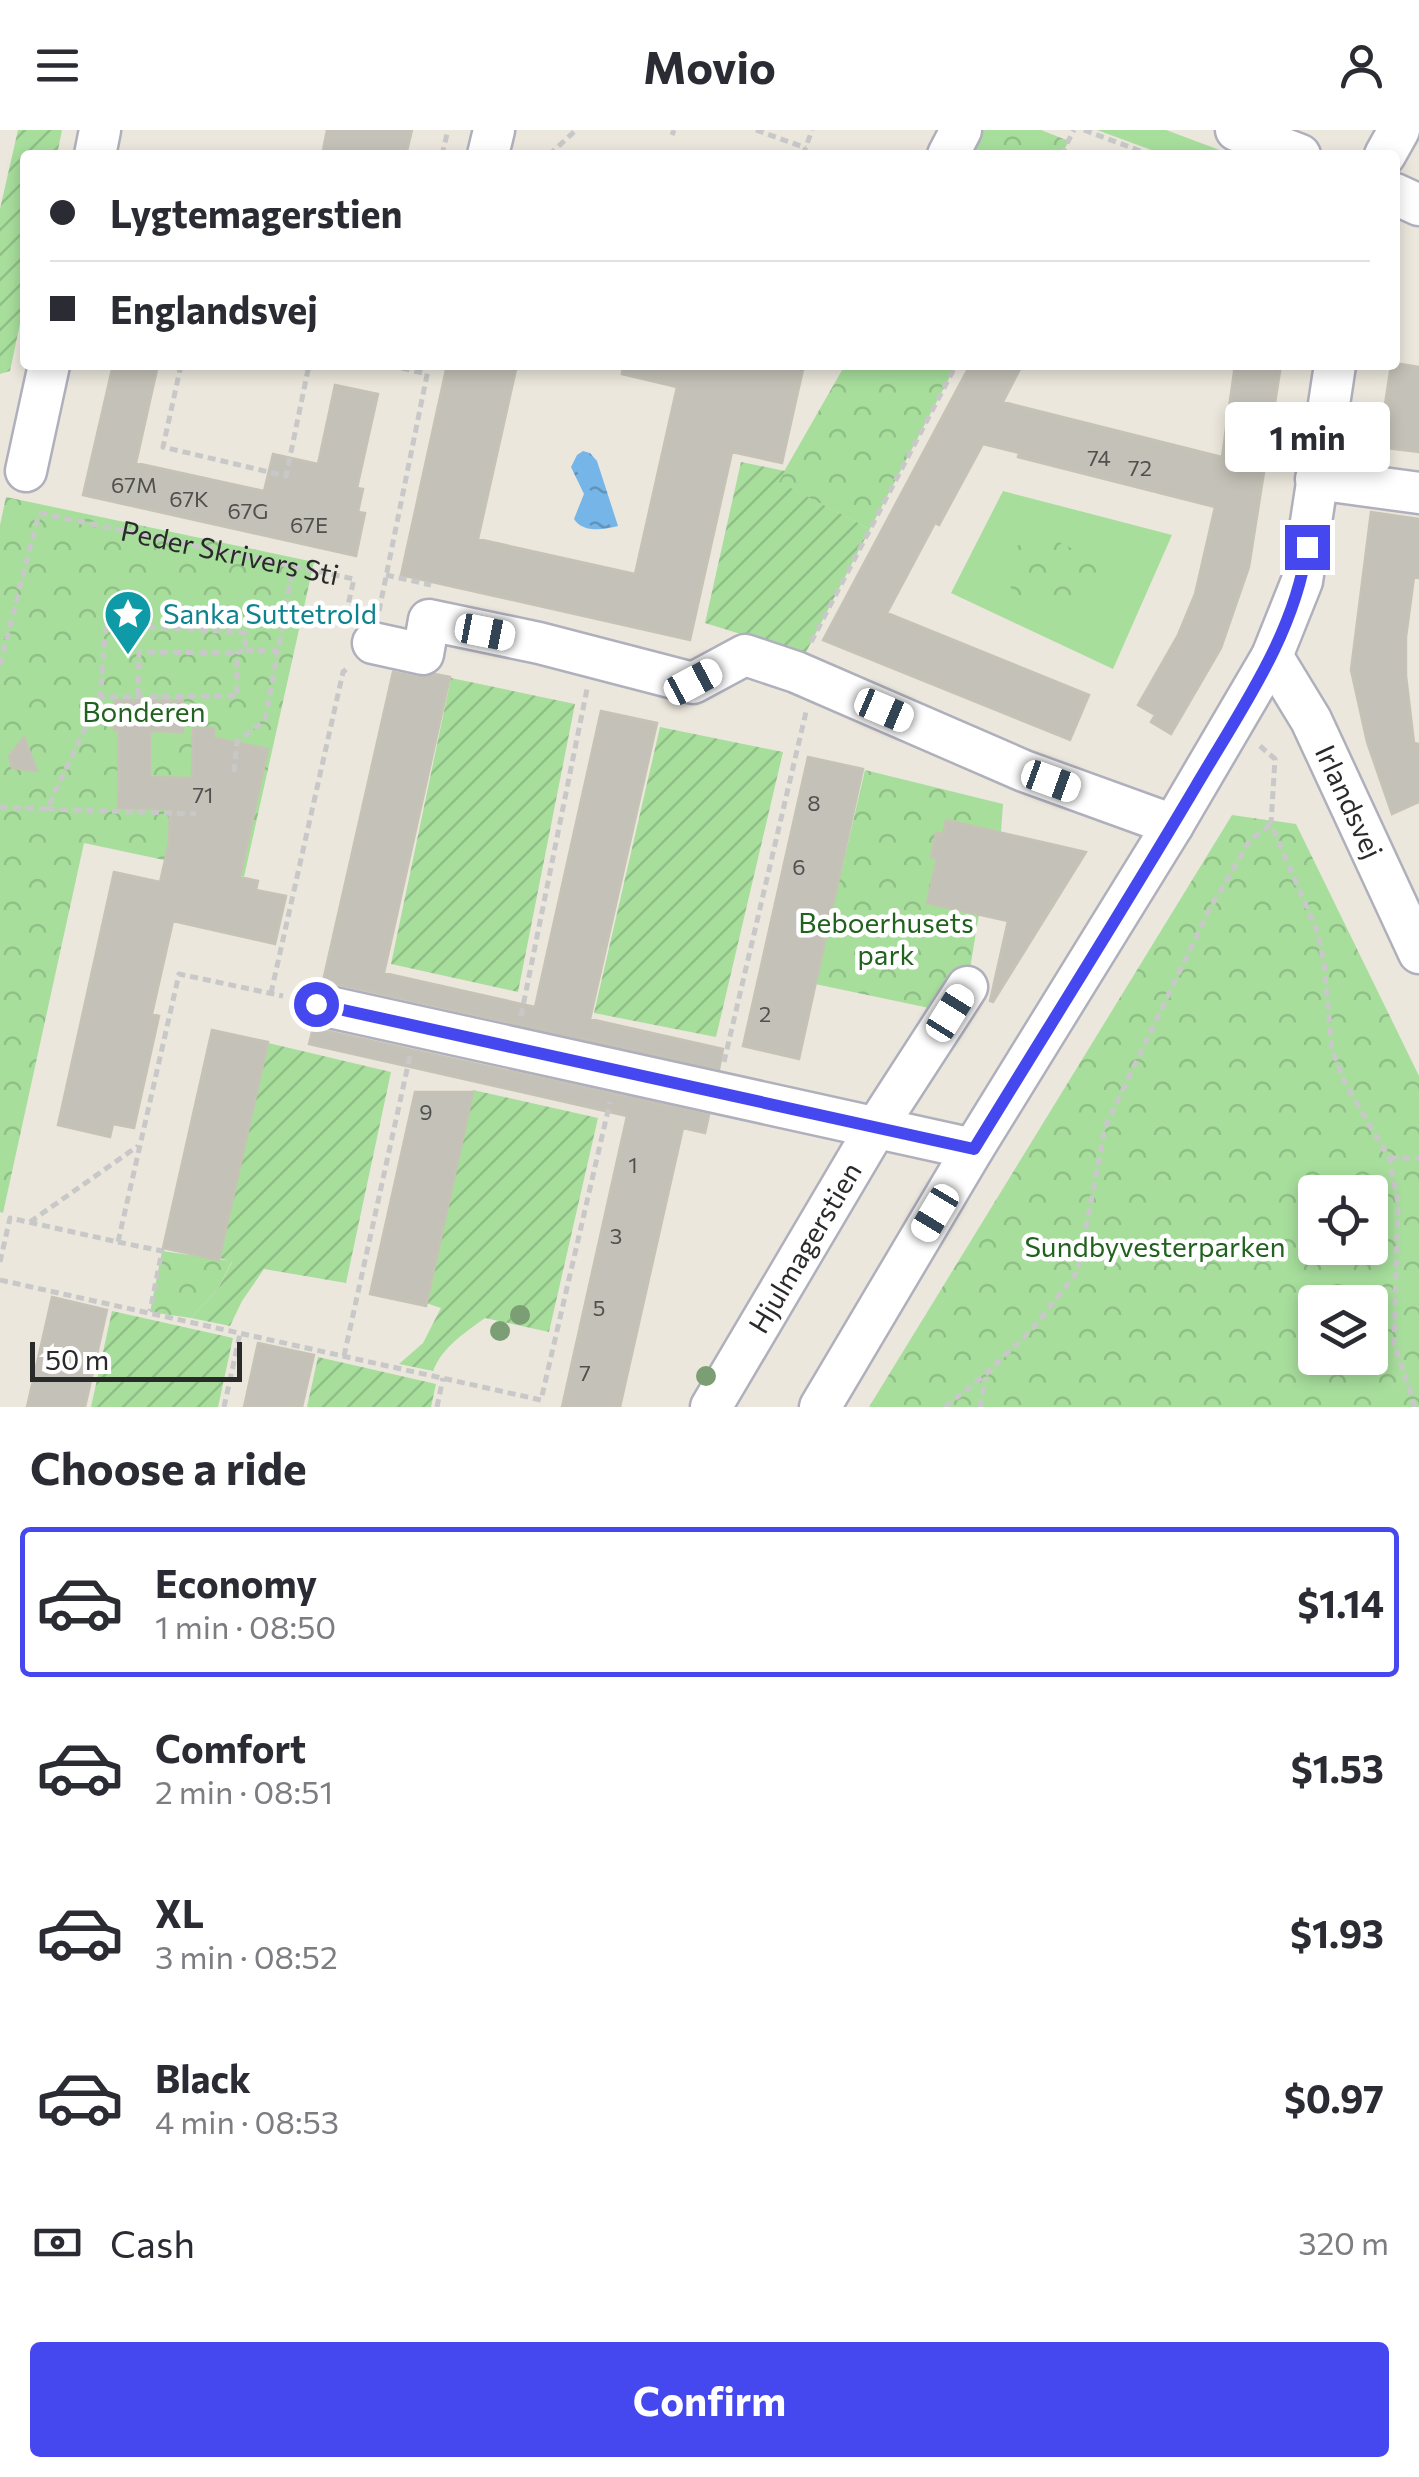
<!DOCTYPE html>
<meta charset="utf-8">
<style>
body{margin:0;font-family:Commissioner,sans-serif;background:#f2f2f3;color:#2b2b33;height:100vh;display:flex;flex-direction:column;font-size:38px;white-space:nowrap}
*{box-sizing:border-box;margin:0}
p{font-size:32px;color:#7c7c81}
.icon{flex:none;width:55px;height:55px;fill:none;stroke:currentColor;stroke-width:2;stroke-linecap:round;stroke-linejoin:round}
.map{position:relative;height:1277px;overflow:hidden}
.details{display:flex;flex-direction:column;background:#fff;flex:1}
.details>*{flex:none}
.banner{position:absolute;left:20px;top:20px;width:1380px;height:220px;border-radius:10px;box-shadow:0 5px 15px #0003;display:grid;align-content:center;height:220px;padding:0 30px;background:#fff}
.fabs{position:absolute;left:1298px;top:1045px;display:grid;gap:20px}
.fabs a{display:grid;place-items:center;width:90px;height:90px;border-radius:10px;background:#fff;box-shadow:0 5px 15px #0003;font-size:50px}
.scale{position:absolute;left:30px;bottom:25px;width:212px;box-sizing:border-box;padding-left:10px;border:5px solid #2a2a2a;border-top:0;font-size:28px;line-height:35px;white-space:nowrap;color:#2a2a2a;-webkit-text-stroke:8px #fff;paint-order:stroke}
.end{position:absolute;width:45px;height:45px;margin:-22px;border:12px solid #4648ef;background:#fff;box-shadow:0 0 0 5px #fff}
.from{border-radius:50%}
.bubble{position:absolute;height:70px;border-radius:10px;background:#fff;box-shadow:0 5px 15px #0003;font-size:32px;font-weight:700;line-height:70px;text-align:center}
.car{position:absolute;width:30px;height:60px;margin:-30px -15px;border-radius:12px;box-shadow:0 0 8px 2px #0007;background:linear-gradient(#fff 24%,#345 0 40%,#fff 0 76%,#345 0 86%,#fff 0)}
.banner b{display:flex;align-items:center;gap:35px;height:95px;font-size:38px}
.banner b+b{border-top:2px solid #e1e1e2}
.banner i{width:25px;height:25px;background:#2b2b33}
ul{padding:0;list-style:none}
li{display:flex;align-items:center;gap:30px;height:150px;margin:0 20px 15px;padding:0 10px;border:5px solid transparent;border-radius:10px}
li div{flex:1}
li b{display:block;font-size:38px}
li em{font-style:normal;font-weight:700}
li.on{border-color:#4648ef}
li>.icon{width:90px;height:90px;stroke-width:1.5}
h2{padding:0 30px;font-size:45px;line-height:120px}
.pay{display:flex;align-items:center;gap:25px;height:110px;padding:0 30px;font-size:38px}
.pay p{margin-inline-start:auto}
.button{display:flex;gap:20px;margin-top:auto;padding:20px 30px}
.button a{flex:1;height:115px;border-radius:10px;background:#4648ef;color:#fff;font-size:40px;font-weight:700;line-height:115px;text-align:center}
header{display:flex;justify-content:space-between;align-items:center;height:130px;padding:0 30px;background:#fff;font-size:45px;font-weight:700}
.map>svg:first-child{display:block}
.grass{fill:#a7de9c}
.park{fill:url(#park-crowns);fill-rule:evenodd}
.garden{fill:url(#garden-furrows)}
.water{fill:url(#water-ripples)}
.building{fill:#c4c1b8;stroke:#c6c3b6;stroke-width:2.5}
.lines{fill:none;stroke-linecap:round;stroke-linejoin:round}
.minor-casing{stroke:#b0b0bd;stroke-width:45}
.path{stroke:#c8c8c8;stroke-width:5;stroke-dasharray:8 5;stroke-linecap:butt}
.minor{stroke:#fff;stroke-width:40}
.tree{fill:#7c9e74}
.route{stroke:#4648ef;stroke-width:12}
.labels{text-anchor:middle;stroke-width:9;stroke-linejoin:round;paint-order:stroke}
.number-label{font-size:22px;fill:#50504e}
.street-label{font-size:28px;fill:#2a2a2a;stroke:#fff}
.culture-label{font-size:28px;fill:#0d838f;stroke:#fff;text-anchor:start}
.park-label{font-size:28px;fill:#21621e;stroke:#fff}
</style>
<header><svg class="icon" aria-label="menu" viewBox="0 0 24 24"><path d="M4 6h16M4 12h16M4 18h16"/></svg>Movio<svg class="icon" aria-label="person" viewBox="0 0 24 24"><circle cx="12" cy="8" r="4"/><path d="M4 21q1-7 8-7t8 7"/></svg></header>
<div class="map">
<svg width="1419" height="1277" viewBox="0 0 1419 1277">
<defs>
<pattern id="park-crowns" width="20" height="18" patternUnits="userSpaceOnUse" patternTransform="scale(2.5)"><rect width="20" height="18" fill="#a7de9c"/><path d="M2 6a3 3 0 1 1 6 0M12 15a3 3 0 1 1 6 0" fill="none" stroke="#90bf87"/></pattern>
<pattern id="garden-furrows" width="10" height="10" patternUnits="userSpaceOnUse" patternTransform="scale(2.5)"><rect width="10" height="10" fill="#a7de9c"/><path d="M-1 1l2-2M0 10L10 0M9 11l2-2" fill="none" stroke="#90bf87"/></pattern>
<pattern id="water-ripples" width="26" height="14" patternUnits="userSpaceOnUse" patternTransform="scale(2.5)"><rect width="26" height="14" fill="#76b5e7"/><path d="M2 4q2-2 4 0t4 0M15 11q2-2 4 0t4 0" fill="none" stroke="#6193bb"/></pattern>
</defs>
<rect width="100%" height="100%" fill="#ebe7dd"/>
<path class="grass" d="M 1097,0 L 1166,0 L 1233,25 L 1165,25 Z
M 1003,361 L 1172,405 L 1113,539 L 951,463 Z"/>
<path class="park" d="M 975,0 L 1041,0 L 1069,11 L 1061,25 L 961,25 Z
M 845,235 L 956,235 L 870,399 L 778,352 Z
M 6,367 L 314,432 L 244,747 L 84,713 L 3,1083 L 0,1082 L 0,395 Z
M 1028,408 L 1056,411 L 1093,428 L 1100,452 L 1078,479 C 1051,479 1025,477 1008,454 L 1010,422 Z
M 865,640 L 1003,674 L 1001,702 L 950,691 L 931,772 L 979,784 L 967,857 L 934,879 L 815,854 Z
M 1232,685 L 1296,694 L 1419,946 L 1419,1277 L 869,1277 ZM 1315,1062 L 1370,1062 L 1370,1118 L 1315,1118 ZM 1315,1172 L 1370,1172 L 1370,1228 L 1315,1228 Z
M 162,1121 L 232,1131 L 218,1159 L 191,1188 L 150,1182 Z"/>
<path class="garden" d="M 18,0 L 62,0 L 57,25 L 25,25 L 25,170 L 10,241 L 0,244 L 0,79 Z
M 741,332 L 785,341 L 779,352 L 870,399 L 805,524 L 705,493 Z
M 451,548 L 575,574 L 518,862 L 391,834 Z
M 660,597 L 783,622 L 716,907 L 594,883 Z
M 264,912 L 391,942 L 346,1153 L 264,1139 L 242,1171 L 230,1196 L 191,1188 L 218,1159 L 232,1132 L 217,1127 Z
M 473,960 L 598,988 L 549,1202 L 485,1188 C 465,1203 443,1216 433,1241 L 399,1234 L 423,1213 L 441,1178 L 426,1173 Z
M 112,1181 L 233,1208 L 218,1277 L 91,1277 Z
M 318,1227 L 436,1254 L 431,1277 L 307,1277 Z"/>
<path class="water" d="M 583,321 L 590,323 L 597,331 L 618,396 C 603,400 583,403 574,389 L 584,364 L 571,337 L 577,325 Z"/>
<path class="building" d="M 327,0 L 412,0 L 406,25 L 322,25 Z
M 1395,233 L 1419,237 L 1419,322 L 1387,318 L 1380,307 L 1391,235 Z
M 113,235 L 158,235 L 136,333 L 264,361 L 273,324 L 318,334 L 335,255 L 378,264 L 357,358 L 363,359 L 358,382 L 365,383 L 356,426 L 83,365 Z
M 447,235 L 517,235 L 478,409 L 635,444 L 677,257 L 622,244 L 623,235 L 804,235 L 782,333 L 732,322 L 690,510 L 401,445 Z
M 970,235 L 1022,235 L 1003,272 L 1222,327 L 1235,235 L 1281,235 L 1249,437 L 1221,518 L 1171,604 L 1151,592 L 1155,585 L 1138,575 L 1178,505 L 1195,464 L 1215,377 L 1018,327 L 1019,323 L 983,314 L 939,395 L 935,393 L 887,483 L 1089,565 L 1070,610 L 823,510 Z
M 1371,382 L 1419,389 L 1419,448 L 1414,447 L 1406,507 L 1406,546 L 1414,613 L 1419,614 L 1419,672 L 1392,684 L 1367,612 L 1351,540 Z
M 393,542 L 418,547 L 435,544 L 450,547 L 384,843 L 535,877 L 601,581 L 657,593 L 590,889 L 723,919 L 719,939 L 323,851 Z
M 115,570 L 183,571 L 183,602 L 150,601 L 150,647 L 192,648 L 193,598 L 214,598 L 214,608 L 268,619 L 240,747 L 258,751 L 256,760 L 286,766 L 275,814 L 173,791 L 152,884 L 159,886 L 134,998 L 113,994 L 110,1007 L 58,995 L 114,742 L 160,752 L 169,713 L 170,679 L 118,678 L 119,600 L 114,600 Z
M 24,607 L 37,641 L 12,638 L 9,626 Z
M 808,627 L 863,639 L 799,929 L 743,916 Z
M 946,690 L 1086,722 L 993,872 L 990,871 L 1008,791 L 927,773 L 937,729 L 931,727 L 936,703 L 943,704 Z
M 313,898 L 709,985 L 705,1003 L 683,998 L 620,1277 L 562,1277 L 627,986 L 309,914 Z
M 212,900 L 268,912 L 219,1130 L 163,1118 Z
M 415,962 L 473,962 L 426,1176 L 370,1164 Z
M 52,1167 L 107,1180 L 85,1277 L 27,1277 Z
M 258,1213 L 314,1225 L 302,1277 L 244,1277 Z"/>
<g class="lines">
<g class="minor-casing">
<g id="minor">
<path d="M 1236,0 L 1300,25"/>
<path d="M 95,25 L 100,0"/>
<path d="M 488,25 L 494,0"/>
<path d="M 948,25 L 961,0"/>
<path d="M 1385,25 L 1399,0"/>
<path d="M 1395,64 L 1419,75"/>
<path d="M 26,341 L 49,235"/>
<path d="M 1316,349 L 1419,363"/>
<path d="M 373,513 L 423,524 L 429,490 L 539,513 L 693,553 L 745,525 L 796,542 L 1024,641 L 1173,695"/>
<path id="s2" d="M 1272,526 L 1311,590 L 1419,823"/>
<path d="M 316,874 L 973,1019"/>
<path id="s3" d="M 711,1277 L 877,996 L 967,857"/>
<path d="M 820,1277 L 973,1019 L 1173,695 L 1272,526 L 1302,451 L 1335,235"/>
</g>
</g>
<g class="path">
<path d="M 756,0 L 806,18"/>
<path d="M 1084,0 L 1151,25"/>
<path d="M 672,5 L 674,0"/>
<path d="M 442,25 L 448,0"/>
<path d="M 549,25 L 576,0"/>
<path d="M 803,25 L 812,0"/>
<path d="M 1061,25 L 1074,0"/>
<path d="M 181,235 L 163,317 L 286,346 L 309,235"/>
<path d="M 389,235 L 427,244"/>
<path id="s1" d="M 39,383 L 354,449 L 343,497"/>
<path d="M 386,445 L 431,455"/>
<path d="M 379,481 L 429,235"/>
<path d="M 811,512 L 956,235"/>
<path d="M 245,520 L 278,521 L 293,437"/>
<path d="M 0,535 L 39,383"/>
<path d="M 138,566 L 139,522 L 237,523"/>
<path d="M 1260,616 L 1275,629 L 1271,694 L 1317,801 L 1324,833 L 1332,919 L 1345,953 L 1389,1028 L 1398,1073 L 1394,1213 L 1415,1277"/>
<path d="M 234,642 L 237,612 L 265,590 L 278,521"/>
<path d="M 0,677 L 47,679 L 100,567 L 106,494 L 246,503 L 245,520 L 237,523 L 237,566 L 100,567"/>
<path d="M 47,679 L 196,684"/>
<path d="M 271,863 L 343,542 L 349,537"/>
<path d="M 521,886 L 587,559"/>
<path d="M 724,932 L 806,582"/>
<path d="M 1389,1028 L 1419,1028"/>
<path d="M 30,1092 L 138,1016"/>
<path d="M 118,1112 L 162,1121 L 150,1181"/>
<path d="M 0,1132 L 10,1088 L 118,1112 L 179,844 L 283,866"/>
<path d="M 0,1150 L 541,1270 L 610,972"/>
<path d="M 344,1226 L 410,926"/>
<path d="M 224,1277 L 240,1204"/>
<path d="M 437,1277 L 443,1248"/>
<path d="M 945,1277 L 986,1244 L 1033,1198 L 1078,1141 L 1105,997 L 1208,782 L 1250,710 L 1271,694"/>
<path d="M 980,1277 L 986,1247"/>
</g>
<use href="#minor" class="minor"/>
</g>
<g class="tree">
<circle cx="520" cy="1185" r="10"/>
<circle cx="500" cy="1201" r="10"/>
<circle cx="706" cy="1246" r="10"/>
</g>
<g class="lines">
<path class="route" d="M 316,874 L 974,1019 C 1048,898 1124,778 1196,656 C 1240,581 1295,504 1307,417"/>
</g>
<defs>
<g id="sight-pin" transform="scale(2.5)"><path d="M0 17L-7.5 6A9.5 9.5 0 1 1 7.5 6Z" fill="#0f9aa8" stroke="#fff"/><path d="M0-6L1.8-2.2L6-1.7L2.9 1.2L3.7 5.4L0 3.3L-3.7 5.4L-2.9 1.2L-6-1.7L-1.8-2.2Z" fill="#fff"/></g>
</defs>
<g fill-rule="evenodd">
<use href="#sight-pin" x="128" y="484"/>
</g>
<g class="labels">
<g class="number-label">
<text x="1099" y="336">74</text>
<text x="1140" y="346">72</text>
<text x="134" y="363">67M</text>
<text x="189" y="377">67K</text>
<text x="248" y="389">67G</text>
<text x="309" y="403">67E</text>
<text x="203" y="673">71</text>
<text x="814" y="681">8</text>
<text x="799" y="745">6</text>
<text x="765" y="892">2</text>
<text x="426" y="990">9</text>
<text x="633" y="1043">1</text>
<text x="616" y="1114">3</text>
<text x="599" y="1186">5</text>
<text x="585" y="1251">7</text>
</g>
<g class="street-label">
<text dy="10" stroke="none"><textPath href="#s1" startOffset="195">Peder Skrivers Sti</textPath></text>
<text dy="10" stroke="none"><textPath href="#s2" startOffset="165">Irlandsvej</textPath></text>
<text dy="10" stroke="none"><textPath href="#s3" startOffset="185">Hjulmagerstien</textPath></text>
</g>
<g class="culture-label">
<text x="163" y="494">Sanka Suttetrold</text>
</g>
<g class="park-label">
<text x="144" y="592">Bonderen</text>
<text x="886" y="803">Beboerhusets<tspan x="886" dy="32">park</tspan></text>
<text x="1155" y="1127">Sundbyvesterparken</text>
</g>
</g>
</svg>
<div class="fabs">
<a><svg class="icon" aria-label="locate" viewBox="0 0 24 24"><circle cx="12" cy="12" r="6"/><path d="M12 2v4M12 18v4M2 12h4M18 12h4"/></svg></a>
<a><svg class="icon" aria-label="layers" viewBox="0 0 24 24"><path d="M12 4l9 5-9 5-9-5zM3 14l9 5 9-5"/></svg></a>
</div>
<div class="scale">50 m</div>
<i class="end from" style="left:316px;top:874px"></i>
<i class="end" style="left:1307px;top:417px"></i>
<div class="bubble" style="left:1225px;top:272px;width:165px">1 min</div>
<i class="car" style="left:485px;top:502px;rotate:101deg"></i>
<i class="car" style="left:693px;top:552px;rotate:62deg"></i>
<i class="car" style="left:884px;top:580px;rotate:113deg"></i>
<i class="car" style="left:1051px;top:651px;rotate:110deg"></i>
<i class="car" style="left:950px;top:883px;rotate:32deg"></i>
<i class="car" style="left:935px;top:1083px;rotate:211deg"></i>
<div class="banner">
<b><i class="from"></i>Lygtemagerstien</b>
<b><i></i>Englandsvej</b>
</div>
</div>
<section class="details">
<h2>Choose a ride</h2>
<ul>
<li class="on"><svg class="icon" aria-label="car" viewBox="0 0 24 24"><path d="M5 17H2v-5l4-1 3-4h7l3 4 3 1v5h-3M9 17h6M6 11h13"/><circle cx="7" cy="17" r="2"/><circle cx="17" cy="17" r="2"/></svg><div><b>Economy</b><p>1 min · 08:50</p></div><em>$1.14</em></li>
<li><svg class="icon" aria-label="car" viewBox="0 0 24 24"><path d="M5 17H2v-5l4-1 3-4h7l3 4 3 1v5h-3M9 17h6M6 11h13"/><circle cx="7" cy="17" r="2"/><circle cx="17" cy="17" r="2"/></svg><div><b>Comfort</b><p>2 min · 08:51</p></div><em>$1.53</em></li>
<li><svg class="icon" aria-label="car" viewBox="0 0 24 24"><path d="M5 17H2v-5l4-1 3-4h7l3 4 3 1v5h-3M9 17h6M6 11h13"/><circle cx="7" cy="17" r="2"/><circle cx="17" cy="17" r="2"/></svg><div><b>XL</b><p>3 min · 08:52</p></div><em>$1.93</em></li>
<li><svg class="icon" aria-label="car" viewBox="0 0 24 24"><path d="M5 17H2v-5l4-1 3-4h7l3 4 3 1v5h-3M9 17h6M6 11h13"/><circle cx="7" cy="17" r="2"/><circle cx="17" cy="17" r="2"/></svg><div><b>Black</b><p>4 min · 08:53</p></div><em>$0.97</em></li>
</ul>
<div class="pay"><svg class="icon" aria-label="cash" viewBox="0 0 24 24"><path d="M3 7h18v10H3z"/><circle cx="12" cy="12" r="2"/></svg>Cash<p>320 m</p></div>
<div class="button"><a>Confirm</a></div>
</section>
